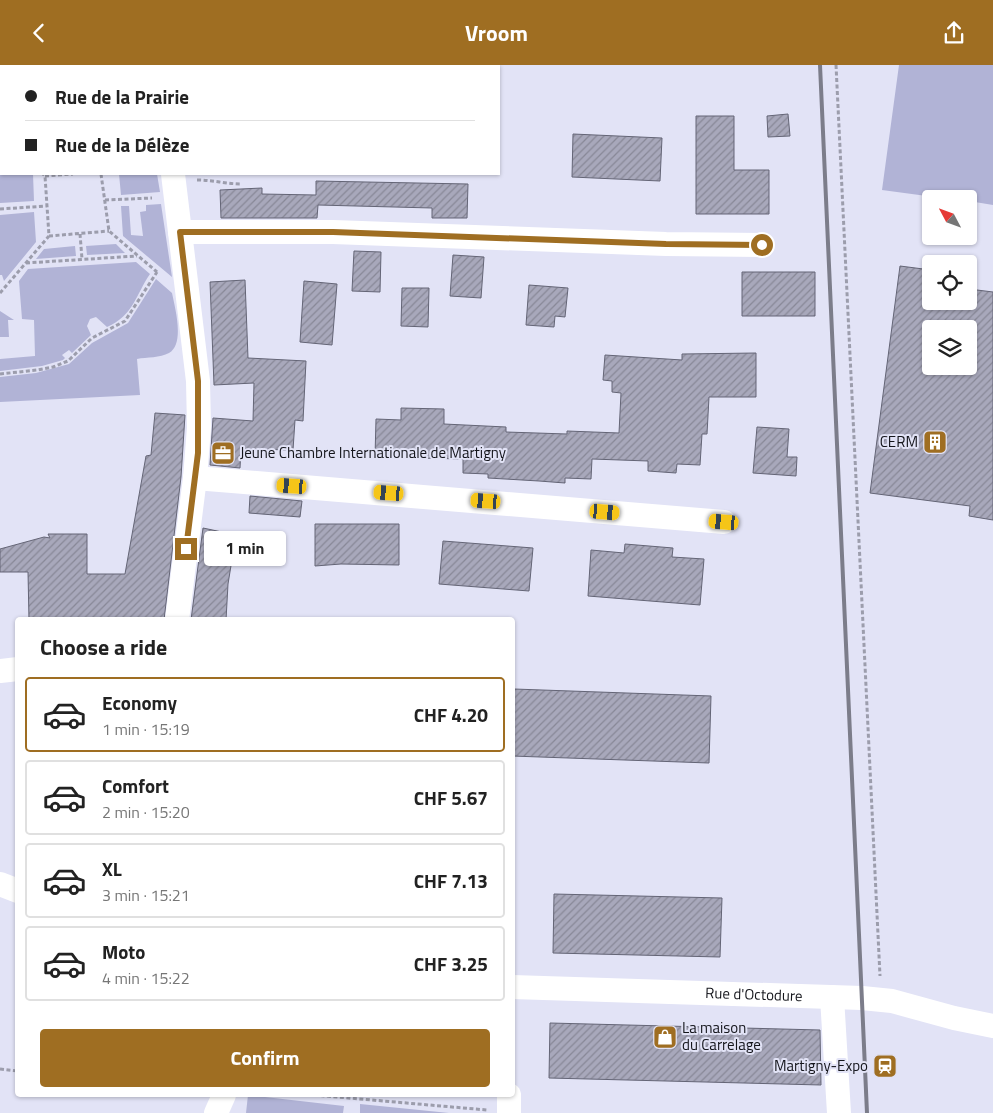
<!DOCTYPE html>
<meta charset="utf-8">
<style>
body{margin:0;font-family:"Titillium Web",sans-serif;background:#f6f6f6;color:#222;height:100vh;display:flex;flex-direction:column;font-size:19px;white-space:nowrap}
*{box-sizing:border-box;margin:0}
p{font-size:16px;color:#767676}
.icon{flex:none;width:28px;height:28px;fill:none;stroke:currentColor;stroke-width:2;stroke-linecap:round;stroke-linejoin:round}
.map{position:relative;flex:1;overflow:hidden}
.sheet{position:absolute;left:15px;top:552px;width:500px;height:480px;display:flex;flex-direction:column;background:#fff;border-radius:5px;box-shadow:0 1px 4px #0004}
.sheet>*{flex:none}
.guide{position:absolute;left:0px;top:0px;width:500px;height:110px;box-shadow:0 1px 4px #0004;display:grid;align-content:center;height:110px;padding:0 25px;background:#fff}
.needle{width:32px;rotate:311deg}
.fabs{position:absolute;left:922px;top:125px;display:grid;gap:10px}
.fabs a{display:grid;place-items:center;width:55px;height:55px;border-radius:5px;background:#fff;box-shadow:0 1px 4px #0004;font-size:25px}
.end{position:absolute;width:22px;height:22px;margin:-11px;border:6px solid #9f6e22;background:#fff;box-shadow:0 0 0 2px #fff}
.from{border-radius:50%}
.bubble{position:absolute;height:35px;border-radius:5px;background:#fff;box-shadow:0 1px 4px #0004;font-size:16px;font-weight:700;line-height:35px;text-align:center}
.car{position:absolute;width:15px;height:30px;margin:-15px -8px;border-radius:6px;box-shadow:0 0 4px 1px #0007;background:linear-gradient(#f5c518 24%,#345 0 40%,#f5c518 0 76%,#345 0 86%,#f5c518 0)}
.guide b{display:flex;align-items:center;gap:18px;height:48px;font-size:19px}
.guide b+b{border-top:1px solid #e0e0e0}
.guide i{width:12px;height:12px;background:#222}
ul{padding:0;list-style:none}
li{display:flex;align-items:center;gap:15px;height:75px;margin:0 10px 8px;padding:0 15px;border:2px solid #e0e0e0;border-radius:5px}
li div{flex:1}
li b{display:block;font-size:19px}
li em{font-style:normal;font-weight:700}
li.current{border-color:#9f6e22}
li>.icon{width:45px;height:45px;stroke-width:1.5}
h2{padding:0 25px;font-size:22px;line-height:60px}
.primary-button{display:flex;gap:10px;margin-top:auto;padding:10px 25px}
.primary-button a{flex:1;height:58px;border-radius:5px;background:#9f6e22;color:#fff;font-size:20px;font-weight:700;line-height:58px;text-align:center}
header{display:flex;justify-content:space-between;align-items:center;height:65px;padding:0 25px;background:#9f6e22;color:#fff;font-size:22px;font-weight:700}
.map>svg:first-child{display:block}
.grass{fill:#b1b3d6}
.building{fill:url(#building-hatch);stroke:#646576;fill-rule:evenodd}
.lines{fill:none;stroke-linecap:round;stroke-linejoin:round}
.path{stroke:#9c9dac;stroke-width:3;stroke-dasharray:4 2.5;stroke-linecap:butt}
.minor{stroke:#fff;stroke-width:24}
.rail{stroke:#7c7d8a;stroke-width:4}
.route{stroke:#9f6e22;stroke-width:6}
.labels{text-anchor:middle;stroke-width:4;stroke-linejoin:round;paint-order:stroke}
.poi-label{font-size:15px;fill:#14151b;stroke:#e2e3f6;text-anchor:end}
.street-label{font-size:15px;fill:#14151b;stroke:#e2e3f6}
</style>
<header><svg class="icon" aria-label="back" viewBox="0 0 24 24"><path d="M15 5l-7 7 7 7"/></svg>Vroom<svg class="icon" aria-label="share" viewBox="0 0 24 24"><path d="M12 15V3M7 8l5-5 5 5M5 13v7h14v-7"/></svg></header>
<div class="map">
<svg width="993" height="1048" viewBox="0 0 993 1048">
<defs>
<pattern id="building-hatch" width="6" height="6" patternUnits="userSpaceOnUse" patternTransform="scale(1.25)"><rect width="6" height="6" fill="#a8a8bb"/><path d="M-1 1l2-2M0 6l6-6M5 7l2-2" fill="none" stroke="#888897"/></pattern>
</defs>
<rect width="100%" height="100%" fill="#e2e3f6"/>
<path class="grass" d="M 899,0 L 993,0 L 993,140 L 969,136 L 969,134 L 949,134 L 882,125 Z
M 0,92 L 1,92 L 1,109 L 33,109 L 34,136 L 0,138 Z
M 119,109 L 157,109 L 160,127 L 121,130 Z
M 161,139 L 172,212 L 123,171 L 121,141 L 129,141 L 131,170 L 143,171 L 140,147 L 146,146 L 146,140 Z
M 34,147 L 36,177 L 4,216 L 2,210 L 0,210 L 0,150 Z
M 116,179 L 125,188 L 87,190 L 86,181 Z
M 75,181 L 76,191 L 36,194 L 44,184 Z
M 136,197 L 150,209 C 135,231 134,250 107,262 L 96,252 L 90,254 L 87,261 L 91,270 L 72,288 L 69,285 L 62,290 L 65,293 L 63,295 L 42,301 L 0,306 L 0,294 L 35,291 L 34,255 L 22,254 L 19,216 L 28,204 Z
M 156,214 L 172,228 C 175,243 185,279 169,288 C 160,293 147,292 137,294 L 140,330 L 0,337 L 0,312 L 36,308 L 69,299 L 92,278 L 128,258 Z
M 0,246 L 14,255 L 8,255 L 9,272 L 0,272 Z
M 248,1030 L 344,1041 L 343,1048 L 246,1048 Z
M 360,1039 L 449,1048 L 360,1048 Z"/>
<path class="building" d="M 788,49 L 790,71 L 768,72 L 767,51 Z
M 696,51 L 734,51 L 734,105 L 769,105 L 769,149 L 696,149 Z
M 573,69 L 662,73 L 660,116 L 572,112 Z
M 316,116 L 468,119 L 467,153 L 432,153 L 432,143 L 318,140 L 317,153 L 221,153 L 220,125 L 262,123 L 262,129 L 316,130 Z
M 354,186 L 381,187 L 380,227 L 352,226 Z
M 453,190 L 484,192 L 481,233 L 450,231 Z
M 900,201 L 931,205 L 931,236 L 969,236 L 969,224 L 993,227 L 993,455 L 969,451 L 970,441 L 870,428 ZM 931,264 L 969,264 L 969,301 L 931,301 Z
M 742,207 L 815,207 L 815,251 L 742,251 Z
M 245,215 L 248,293 L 306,296 L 303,356 L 295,355 L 293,385 L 241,384 L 240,403 L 210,400 L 213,353 L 253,356 L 254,318 L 214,320 L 210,217 Z
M 304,216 L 337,219 L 332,280 L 300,277 Z
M 529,220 L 568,223 L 565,252 L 555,251 L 554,262 L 526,260 Z
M 402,223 L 429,223 L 428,262 L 401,261 Z
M 756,288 L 756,332 L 709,332 L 707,369 L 702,369 L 700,400 L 677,399 L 676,408 L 648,406 L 648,396 L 592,394 L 591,414 L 565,413 L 565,418 L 539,416 L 488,413 L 488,409 L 463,408 L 463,394 L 375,392 L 376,354 L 401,355 L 401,343 L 444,344 L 444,359 L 506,362 L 506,367 L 567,369 L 567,366 L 619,368 L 621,328 L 612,327 L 612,316 L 603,315 L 605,290 L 682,295 L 682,289 Z
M 155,348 L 185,350 L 181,412 L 164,555 L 29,555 L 28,507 L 0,507 L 0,484 L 44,472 L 50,473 L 48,469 L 87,469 L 87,509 L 125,509 L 146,391 L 151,390 Z
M 757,362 L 789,364 L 787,392 L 797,392 L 796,411 L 753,408 Z
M 250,431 L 302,436 L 300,452 L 249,448 Z
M 315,459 L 399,459 L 399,500 L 341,499 L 315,501 Z
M 203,463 L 236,470 L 228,519 L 226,555 L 191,555 Z
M 443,476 L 533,483 L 529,526 L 439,519 Z
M 625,479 L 673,483 L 672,492 L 704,494 L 700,540 L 588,531 L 591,485 L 624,488 Z
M 514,624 L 711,631 L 709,698 L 512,691 Z
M 554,829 L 722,833 L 720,892 L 553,888 Z
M 550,958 L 820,965 L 821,1020 L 549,1013 Z"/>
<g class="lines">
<path class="path" d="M 836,0 L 880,911
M 0,86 L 1,86
M 101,109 L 109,166 L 157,207
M 45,111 L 73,109
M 197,115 C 213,115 226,119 242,119
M 105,135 L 152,133
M 0,144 L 47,141
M 80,169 L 82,194
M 49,171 L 109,166
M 26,198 L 137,191
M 0,228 L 49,171 L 45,111 L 43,109
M 0,309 L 37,305 L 53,302 L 68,296 L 92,273 L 125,256 L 157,207
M 0,1004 L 18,1006
M 314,1030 L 487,1045"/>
<g class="minor">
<path d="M 159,0 L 159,1"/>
<path d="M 173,109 L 198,316 L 199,363 L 195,413 L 177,555"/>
<path d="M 180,167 L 333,167 L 666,179 L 762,180"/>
<path d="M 195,413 L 724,457"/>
<path d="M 0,606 L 18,604"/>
<path d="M 0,819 L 18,826"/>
<path id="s1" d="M 512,922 L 862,933 L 892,936 L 954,953 L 993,961"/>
<path d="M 832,932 L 839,1048"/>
<path d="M 216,1048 L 224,1030"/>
<path d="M 509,1048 L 509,1030"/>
</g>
<path class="rail" d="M 820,0 L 867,1048"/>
</g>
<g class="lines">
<path class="route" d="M 186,484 L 198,388 L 198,316 L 180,167 L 333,167 L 666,179 L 762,180"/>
</g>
<defs>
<g id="building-square" transform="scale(1.25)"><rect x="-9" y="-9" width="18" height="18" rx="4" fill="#9f6e22" stroke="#e2e3f6"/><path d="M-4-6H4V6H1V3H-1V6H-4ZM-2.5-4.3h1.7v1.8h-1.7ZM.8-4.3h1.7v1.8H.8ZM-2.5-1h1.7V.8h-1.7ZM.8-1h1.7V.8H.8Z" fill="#fff"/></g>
<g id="office-square" transform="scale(1.25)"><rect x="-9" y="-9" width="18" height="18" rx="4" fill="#9f6e22" stroke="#e2e3f6"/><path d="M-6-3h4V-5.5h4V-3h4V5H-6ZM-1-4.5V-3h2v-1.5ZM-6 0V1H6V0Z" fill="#fff"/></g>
<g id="shop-square" transform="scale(1.25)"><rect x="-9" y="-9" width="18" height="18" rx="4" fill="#9f6e22" stroke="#e2e3f6"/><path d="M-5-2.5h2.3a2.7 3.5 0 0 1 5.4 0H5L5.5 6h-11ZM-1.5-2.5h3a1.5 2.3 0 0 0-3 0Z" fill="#fff"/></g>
<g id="station-square" transform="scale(1.25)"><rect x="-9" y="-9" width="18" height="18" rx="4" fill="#9f6e22" stroke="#e2e3f6"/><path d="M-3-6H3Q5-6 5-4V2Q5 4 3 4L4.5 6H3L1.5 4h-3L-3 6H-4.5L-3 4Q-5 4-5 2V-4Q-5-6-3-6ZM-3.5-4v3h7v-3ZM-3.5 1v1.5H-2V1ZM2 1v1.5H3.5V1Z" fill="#fff"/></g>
</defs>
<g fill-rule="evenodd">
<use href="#building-square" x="935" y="377"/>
<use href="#office-square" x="223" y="388"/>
<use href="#shop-square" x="665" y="972"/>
<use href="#station-square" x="885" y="1001"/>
</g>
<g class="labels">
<g class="poi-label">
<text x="918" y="382">CERM</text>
<text x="240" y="393" text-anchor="start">Jeune Chambre Internationale de Martigny</text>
<text x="682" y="968" text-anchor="start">La maison<tspan x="682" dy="17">du Carrelage</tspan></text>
<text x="868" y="1006">Martigny-Expo</text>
</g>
<g class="street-label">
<text dy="5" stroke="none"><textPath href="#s1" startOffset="242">Rue d'Octodure</textPath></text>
</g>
</g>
</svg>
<div class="fabs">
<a><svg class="needle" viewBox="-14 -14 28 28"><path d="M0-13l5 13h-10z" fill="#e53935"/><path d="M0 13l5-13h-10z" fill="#767676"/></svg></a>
<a><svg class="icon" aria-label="locate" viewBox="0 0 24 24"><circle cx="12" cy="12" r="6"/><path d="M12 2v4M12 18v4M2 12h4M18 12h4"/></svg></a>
<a><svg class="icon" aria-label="layers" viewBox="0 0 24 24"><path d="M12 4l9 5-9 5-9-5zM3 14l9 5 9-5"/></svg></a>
</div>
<i class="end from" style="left:762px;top:180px"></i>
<i class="end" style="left:186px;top:484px"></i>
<div class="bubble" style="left:204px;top:466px;width:82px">1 min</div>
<i class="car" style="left:292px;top:421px;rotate:274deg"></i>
<i class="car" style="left:389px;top:428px;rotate:274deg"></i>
<i class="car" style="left:486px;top:436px;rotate:274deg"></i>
<i class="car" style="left:605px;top:447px;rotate:95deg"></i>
<i class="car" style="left:724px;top:457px;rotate:275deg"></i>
<div class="guide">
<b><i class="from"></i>Rue de la Prairie</b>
<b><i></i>Rue de la Délèze</b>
</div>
<section class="sheet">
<h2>Choose a ride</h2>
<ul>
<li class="current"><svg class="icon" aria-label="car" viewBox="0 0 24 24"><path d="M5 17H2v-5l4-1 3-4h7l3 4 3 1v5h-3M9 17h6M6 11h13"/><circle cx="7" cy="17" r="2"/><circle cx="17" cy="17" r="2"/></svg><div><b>Economy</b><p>1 min · 15:19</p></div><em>CHF 4.20</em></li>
<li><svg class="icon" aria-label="car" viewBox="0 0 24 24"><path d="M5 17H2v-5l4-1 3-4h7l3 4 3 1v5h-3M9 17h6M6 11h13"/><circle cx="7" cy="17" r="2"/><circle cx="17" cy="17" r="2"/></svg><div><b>Comfort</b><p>2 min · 15:20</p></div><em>CHF 5.67</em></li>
<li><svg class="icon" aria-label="car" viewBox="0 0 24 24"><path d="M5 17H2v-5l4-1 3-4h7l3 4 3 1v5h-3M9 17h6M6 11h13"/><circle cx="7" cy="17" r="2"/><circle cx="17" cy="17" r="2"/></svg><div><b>XL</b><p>3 min · 15:21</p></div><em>CHF 7.13</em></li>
<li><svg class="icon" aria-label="car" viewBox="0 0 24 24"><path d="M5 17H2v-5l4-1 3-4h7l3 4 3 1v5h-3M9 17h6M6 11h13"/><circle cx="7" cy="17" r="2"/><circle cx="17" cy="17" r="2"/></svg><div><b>Moto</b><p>4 min · 15:22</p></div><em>CHF 3.25</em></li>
</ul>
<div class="primary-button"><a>Confirm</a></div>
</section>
</div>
